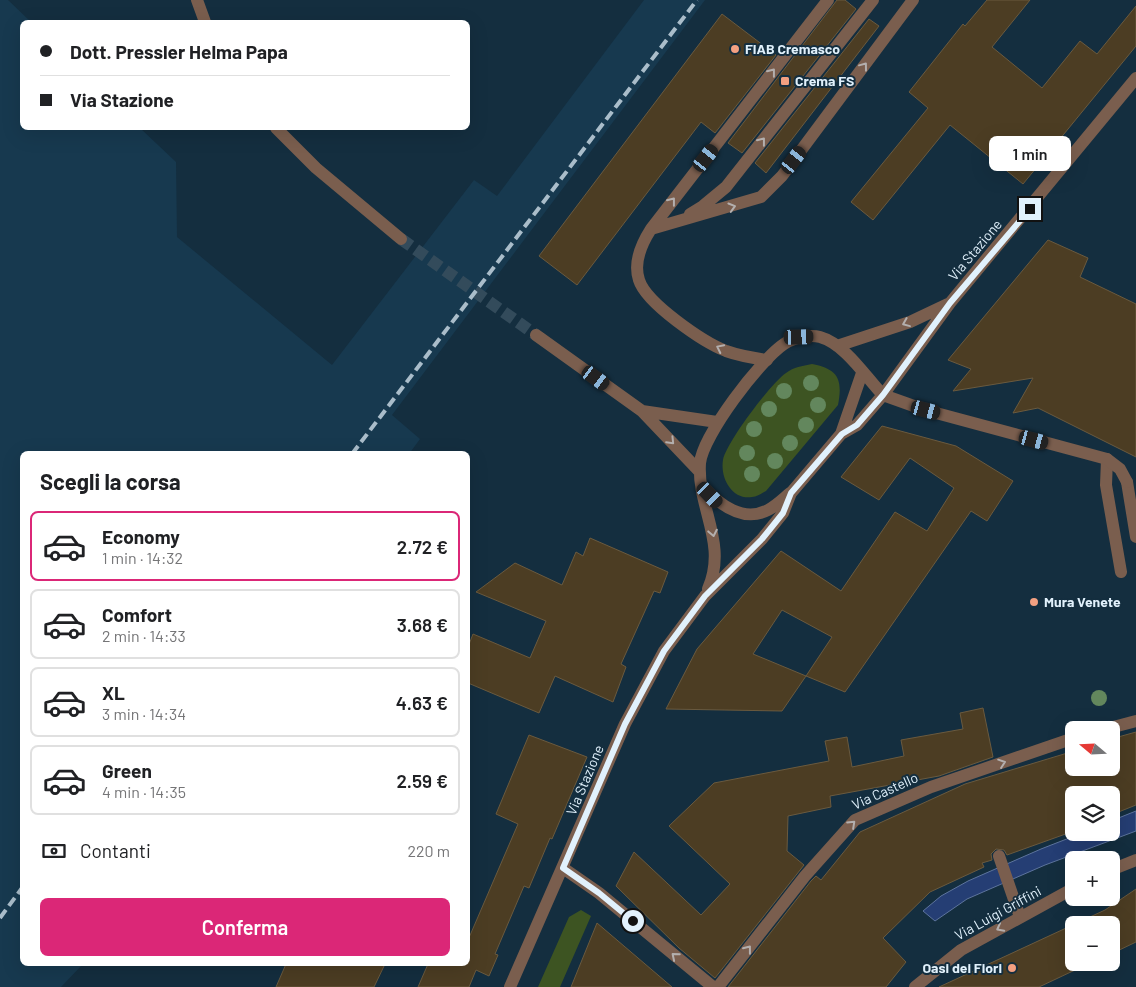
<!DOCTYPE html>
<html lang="it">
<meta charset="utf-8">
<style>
body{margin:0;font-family:Barlow,sans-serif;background:#f6f6f6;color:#202124;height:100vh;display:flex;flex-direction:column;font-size:19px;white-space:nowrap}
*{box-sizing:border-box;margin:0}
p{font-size:16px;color:#757577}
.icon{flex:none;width:28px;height:28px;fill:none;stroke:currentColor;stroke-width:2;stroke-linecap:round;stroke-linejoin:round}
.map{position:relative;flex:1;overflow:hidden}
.drawer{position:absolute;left:20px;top:451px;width:450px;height:515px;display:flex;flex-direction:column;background:#fff;border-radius:8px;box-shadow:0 5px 20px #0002}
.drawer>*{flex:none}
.guide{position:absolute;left:20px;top:20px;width:450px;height:110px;border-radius:8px;box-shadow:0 5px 20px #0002;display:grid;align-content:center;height:110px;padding:0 20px;background:#fff}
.needle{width:32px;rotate:289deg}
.controls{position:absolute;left:1065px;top:721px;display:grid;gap:10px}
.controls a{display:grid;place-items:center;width:55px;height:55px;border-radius:8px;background:#fff;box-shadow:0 5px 20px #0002;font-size:25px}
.end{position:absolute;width:22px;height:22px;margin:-11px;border:6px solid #e1f1fc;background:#111;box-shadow:0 0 0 2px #111}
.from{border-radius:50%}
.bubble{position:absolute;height:35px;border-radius:8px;background:#fff;box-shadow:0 5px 20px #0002;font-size:16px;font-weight:600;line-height:35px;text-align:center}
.car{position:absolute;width:15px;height:30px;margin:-15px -8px;border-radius:6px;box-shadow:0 0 4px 1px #0007;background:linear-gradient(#222 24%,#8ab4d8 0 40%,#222 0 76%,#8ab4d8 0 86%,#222 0)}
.guide b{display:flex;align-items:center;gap:18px;height:48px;font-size:19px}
.guide b+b{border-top:1px solid #e0e0e0}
.guide i{width:12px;height:12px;background:#202124}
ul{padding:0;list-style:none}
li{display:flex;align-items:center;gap:15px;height:70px;margin:0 10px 8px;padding:0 10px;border:2px solid #e0e0e0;border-radius:8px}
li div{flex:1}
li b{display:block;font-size:19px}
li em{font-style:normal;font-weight:600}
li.selected{border-color:#db2777}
li>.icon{width:45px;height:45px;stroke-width:1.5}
h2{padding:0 20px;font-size:22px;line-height:60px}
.pay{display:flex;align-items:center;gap:12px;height:55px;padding:0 20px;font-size:19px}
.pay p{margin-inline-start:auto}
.cta{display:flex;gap:10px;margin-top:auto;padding:10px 20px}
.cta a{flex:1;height:58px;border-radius:8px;background:#db2777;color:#fff;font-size:20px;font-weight:600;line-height:58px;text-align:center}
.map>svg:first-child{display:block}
.built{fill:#17394f}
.green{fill:#3d5422}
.water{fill:#253e74;stroke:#5d749d}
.building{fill:#4c3d23;stroke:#6a5a3f;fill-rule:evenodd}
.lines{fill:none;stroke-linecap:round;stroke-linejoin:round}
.tertiary-tunnel{stroke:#334b5b;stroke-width:12;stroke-dasharray:12 6;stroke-linecap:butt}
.service{stroke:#7a5e4e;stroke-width:12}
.minor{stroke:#7a5e4e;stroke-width:12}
.tertiary{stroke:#7a5e4e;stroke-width:12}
.rail{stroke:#aabdca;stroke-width:4;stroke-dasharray:10 5;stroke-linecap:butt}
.tree{fill:#63875d}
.oneway{stroke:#b3afae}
.route{stroke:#e1f1fc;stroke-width:6}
.poi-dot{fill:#f3a081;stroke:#142e3f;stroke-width:2}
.labels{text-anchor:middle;stroke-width:4;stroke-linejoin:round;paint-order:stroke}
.poi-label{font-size:14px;font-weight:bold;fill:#e1f1fc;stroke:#142e3f;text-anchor:start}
.street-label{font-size:14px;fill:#e1f1fc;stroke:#142e3f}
</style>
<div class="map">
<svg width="1136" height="987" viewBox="0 0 1136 987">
<rect width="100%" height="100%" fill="#142e3f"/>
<path class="built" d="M 0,0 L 8,0 L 31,22 L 22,22 L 22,128 L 140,128 L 176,162 L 177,237 L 332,365 L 474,180 L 497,196 L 644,0 L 705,0 L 392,415 L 420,439 L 409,454 L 22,454 L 22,964 L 83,964 L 61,987 L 0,987 Z"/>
<path class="green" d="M 812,364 C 838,369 843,379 838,405 L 766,491 C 762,493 757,497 752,497 C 732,500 720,478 723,460 C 726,443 771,383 786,373 C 794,367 802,366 812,364 Z
M 581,910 L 591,916 L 560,987 L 538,987 L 569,917 Z"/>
<path class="water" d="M 1136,811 L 1136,831 L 1045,865 L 967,899 L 935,921 L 923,911 L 941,896 L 968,881 L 1041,849 L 1082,833 L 1111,832 L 1111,821 Z"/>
<path class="building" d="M 837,0 L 845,0 L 856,9 L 742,153 L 728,143 Z
M 987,0 L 1030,0 L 992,47 L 1042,88 L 1080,41 L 1097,54 L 1136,6 L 1136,46 L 1023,184 L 950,125 L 873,220 L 851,202 L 928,108 L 909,92 L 963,24 L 965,26 Z
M 722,14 L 776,55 L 715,133 L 701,122 L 577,285 L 539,256 Z
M 869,19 L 879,26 L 766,173 L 755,163 Z
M 1048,240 L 1088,258 L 1080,277 L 1136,304 L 1136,457 L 1038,408 L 1013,413 L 1033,378 L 953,391 L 971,369 L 948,360 Z
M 882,426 L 956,446 L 1013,481 L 987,521 L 971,511 L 845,692 L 806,676 L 782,711 L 666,709 L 697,649 L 781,551 L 841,591 L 895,512 L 927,531 L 954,488 L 910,458 L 879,500 L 841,477 ZM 782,610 L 832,637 L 806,676 L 753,654 Z
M 590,538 L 668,572 L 660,593 L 654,591 L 621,664 L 626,667 L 613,702 L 555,676 L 539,713 L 468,683 L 468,647 L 473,634 L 530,658 L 546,621 L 476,592 L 515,563 L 562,585 L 576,552 L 583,556 Z
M 983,708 L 993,757 L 939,776 L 830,796 L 831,807 L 788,816 L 787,851 L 804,865 L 715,978 L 679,948 L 616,886 L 634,852 L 701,915 L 730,884 L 669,826 L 714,783 L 829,761 L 825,741 L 847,737 L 852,767 L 904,756 L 901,740 L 963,729 L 960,713 Z
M 1136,732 L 1136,805 L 1111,815 L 1111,795 L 1074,795 L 1074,831 L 1007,855 L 1004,850 L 996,849 L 991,854 L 992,860 L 982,863 L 984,867 L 930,892 L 883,938 L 906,962 L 886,987 L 728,987 L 811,881 L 816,876 L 821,880 L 860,832 L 965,784 L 1074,751 L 1074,768 L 1111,768 L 1111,739 Z
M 529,735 L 587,757 L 552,839 L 550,838 L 529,888 L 524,886 L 495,954 L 498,955 L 489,976 L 476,970 L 469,987 L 418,987 L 428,964 L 468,964 L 468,940 L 518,824 L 496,814 Z
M 1136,889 L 1136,942 L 1111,954 L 1111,925 L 1074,925 L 1074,962 L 1092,962 L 1039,987 L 939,987 L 1105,910 Z
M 597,923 L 672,987 L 571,987 Z
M 286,964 L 385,964 L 374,987 L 276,987 Z"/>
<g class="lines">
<path class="tertiary-tunnel" d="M 401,239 L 536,335"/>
<path class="service" d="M 690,214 L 703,206 L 726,187 L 873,0
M 651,229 L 761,197 L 782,176 L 913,0
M 767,360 C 753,358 740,356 726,351 C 703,342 646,303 639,280 C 633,262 642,243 651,229 L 828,0
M 1107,459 L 1106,485 L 1121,572
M 1127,482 L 1136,537
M 999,856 L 1020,917"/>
<path class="minor" d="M 883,395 L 925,410 L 1107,459 L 1120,469 L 1127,482
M 1102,730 L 1136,721
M 563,868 L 599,893 L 713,987
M 1111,870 L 1136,860
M 718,987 L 805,876 L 855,820 L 931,787 L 1074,738
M 915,987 L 961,950 L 1074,888"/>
<path class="tertiary" d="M 197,0 L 205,22
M 276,128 L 316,168 L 401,239
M 536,335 L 642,411 L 700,472
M 837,346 L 910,322 L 948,304
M 642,411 L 717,422
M 841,434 L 862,373
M 703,487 C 720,505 743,523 768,510 C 776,506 783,499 790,493
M 708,589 C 728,543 697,508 700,463 C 703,435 760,360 784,344 C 793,338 809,334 820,337 C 845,344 865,376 883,395
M 510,987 L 625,724 L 664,651 L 705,596 L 762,539 L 783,513 L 791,493 L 841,434 L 857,425 L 883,395 L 950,303 L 1136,78"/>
<path class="rail" d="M 352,454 L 697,0
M 0,918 L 22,888"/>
</g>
<g class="tree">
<circle cx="811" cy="383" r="8"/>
<circle cx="784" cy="391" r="8"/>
<circle cx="818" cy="405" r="8"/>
<circle cx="769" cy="409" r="8"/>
<circle cx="806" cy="425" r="8"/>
<circle cx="754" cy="429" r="8"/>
<circle cx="790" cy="443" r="8"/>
<circle cx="747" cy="453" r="8"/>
<circle cx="775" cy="461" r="8"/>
<circle cx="752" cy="474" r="8"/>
<circle cx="1099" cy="698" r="8"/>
</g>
<defs><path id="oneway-chevron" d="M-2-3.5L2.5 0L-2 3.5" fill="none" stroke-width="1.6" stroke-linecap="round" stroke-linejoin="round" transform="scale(1.25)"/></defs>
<g class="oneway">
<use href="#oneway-chevron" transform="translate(864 66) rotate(-53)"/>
<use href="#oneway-chevron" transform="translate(772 72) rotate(-52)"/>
<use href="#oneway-chevron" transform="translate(762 141) rotate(-52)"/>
<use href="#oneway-chevron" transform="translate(672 201) rotate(-52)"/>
<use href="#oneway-chevron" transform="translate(732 207) rotate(-16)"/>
<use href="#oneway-chevron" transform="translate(906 323) rotate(158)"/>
<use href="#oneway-chevron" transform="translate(720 348) rotate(-154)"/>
<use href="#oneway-chevron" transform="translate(671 441) rotate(46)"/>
<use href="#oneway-chevron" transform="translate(713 533) rotate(79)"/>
<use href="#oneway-chevron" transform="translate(1002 763) rotate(-19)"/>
<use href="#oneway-chevron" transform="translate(852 824) rotate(-43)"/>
<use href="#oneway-chevron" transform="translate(1000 928) rotate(152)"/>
<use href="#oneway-chevron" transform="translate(748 949) rotate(-52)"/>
<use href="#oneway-chevron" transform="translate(675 956) rotate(-140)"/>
</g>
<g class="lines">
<path class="route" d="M 633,921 L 599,893 L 563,868 L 625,724 L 664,651 L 705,596 L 762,539 L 783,513 L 791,493 L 842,434 L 857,425 L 883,395 L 950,303 L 1030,209"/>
</g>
<g class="poi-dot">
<circle cx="735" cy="49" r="5"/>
<rect x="780" y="76" width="10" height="10" rx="2.5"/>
<circle cx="1034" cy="602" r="5"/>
<circle cx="1012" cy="968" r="5"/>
</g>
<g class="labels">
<g class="poi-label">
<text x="745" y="54">FIAB Cremasco</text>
<text x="795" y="86">Crema FS</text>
<text x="1044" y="607">Mura Venete</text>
<text x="1002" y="973" text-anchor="end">Oasi dei Fiori</text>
</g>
<g class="street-label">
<text transform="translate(975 250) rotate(-50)" y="5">Via Stazione</text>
<text transform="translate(585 780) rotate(-67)" y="5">Via Stazione</text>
<text transform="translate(885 791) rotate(-24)" y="5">Via Castello</text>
<text transform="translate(998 913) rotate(-29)" y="5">Via Luigi Griffini</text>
</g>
</g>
</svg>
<div class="controls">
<a><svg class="needle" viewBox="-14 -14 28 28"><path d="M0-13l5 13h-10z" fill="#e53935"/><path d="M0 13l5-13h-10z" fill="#757577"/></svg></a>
<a><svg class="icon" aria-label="layers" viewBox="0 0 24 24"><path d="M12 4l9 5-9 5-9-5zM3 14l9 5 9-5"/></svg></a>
<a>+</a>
<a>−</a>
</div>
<i class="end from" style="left:633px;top:921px"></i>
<i class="end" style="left:1030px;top:209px"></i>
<div class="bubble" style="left:989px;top:136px;width:82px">1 min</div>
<i class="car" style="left:706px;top:158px;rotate:38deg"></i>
<i class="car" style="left:794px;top:160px;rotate:37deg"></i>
<i class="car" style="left:799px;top:337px;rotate:88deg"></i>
<i class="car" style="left:596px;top:378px;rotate:126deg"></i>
<i class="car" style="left:926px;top:410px;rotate:105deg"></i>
<i class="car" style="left:1034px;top:440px;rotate:105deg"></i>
<i class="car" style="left:710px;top:495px;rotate:136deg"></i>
<div class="guide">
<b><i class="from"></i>Dott. Pressler Helma Papa</b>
<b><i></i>Via Stazione</b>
</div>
<section class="drawer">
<h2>Scegli la corsa</h2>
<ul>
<li class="selected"><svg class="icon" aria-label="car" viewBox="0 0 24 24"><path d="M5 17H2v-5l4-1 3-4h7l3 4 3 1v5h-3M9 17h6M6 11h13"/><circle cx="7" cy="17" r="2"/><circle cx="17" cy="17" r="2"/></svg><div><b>Economy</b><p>1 min · 14:32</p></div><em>2.72 €</em></li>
<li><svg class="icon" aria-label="car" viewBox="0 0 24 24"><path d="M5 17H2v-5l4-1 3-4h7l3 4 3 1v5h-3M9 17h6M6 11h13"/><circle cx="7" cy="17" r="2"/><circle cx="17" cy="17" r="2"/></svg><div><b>Comfort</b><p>2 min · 14:33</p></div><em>3.68 €</em></li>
<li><svg class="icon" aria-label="car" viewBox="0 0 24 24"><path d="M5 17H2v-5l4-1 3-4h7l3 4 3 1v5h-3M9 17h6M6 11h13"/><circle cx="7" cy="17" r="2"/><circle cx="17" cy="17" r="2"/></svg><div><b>XL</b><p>3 min · 14:34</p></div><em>4.63 €</em></li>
<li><svg class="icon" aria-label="car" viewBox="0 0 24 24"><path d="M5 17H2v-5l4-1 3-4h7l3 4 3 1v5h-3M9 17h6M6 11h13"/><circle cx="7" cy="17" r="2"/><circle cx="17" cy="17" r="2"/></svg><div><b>Green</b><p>4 min · 14:35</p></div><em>2.59 €</em></li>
</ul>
<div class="pay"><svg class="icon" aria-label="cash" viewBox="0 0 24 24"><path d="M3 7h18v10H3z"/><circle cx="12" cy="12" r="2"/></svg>Contanti<p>220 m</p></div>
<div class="cta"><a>Conferma</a></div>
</section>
</div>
